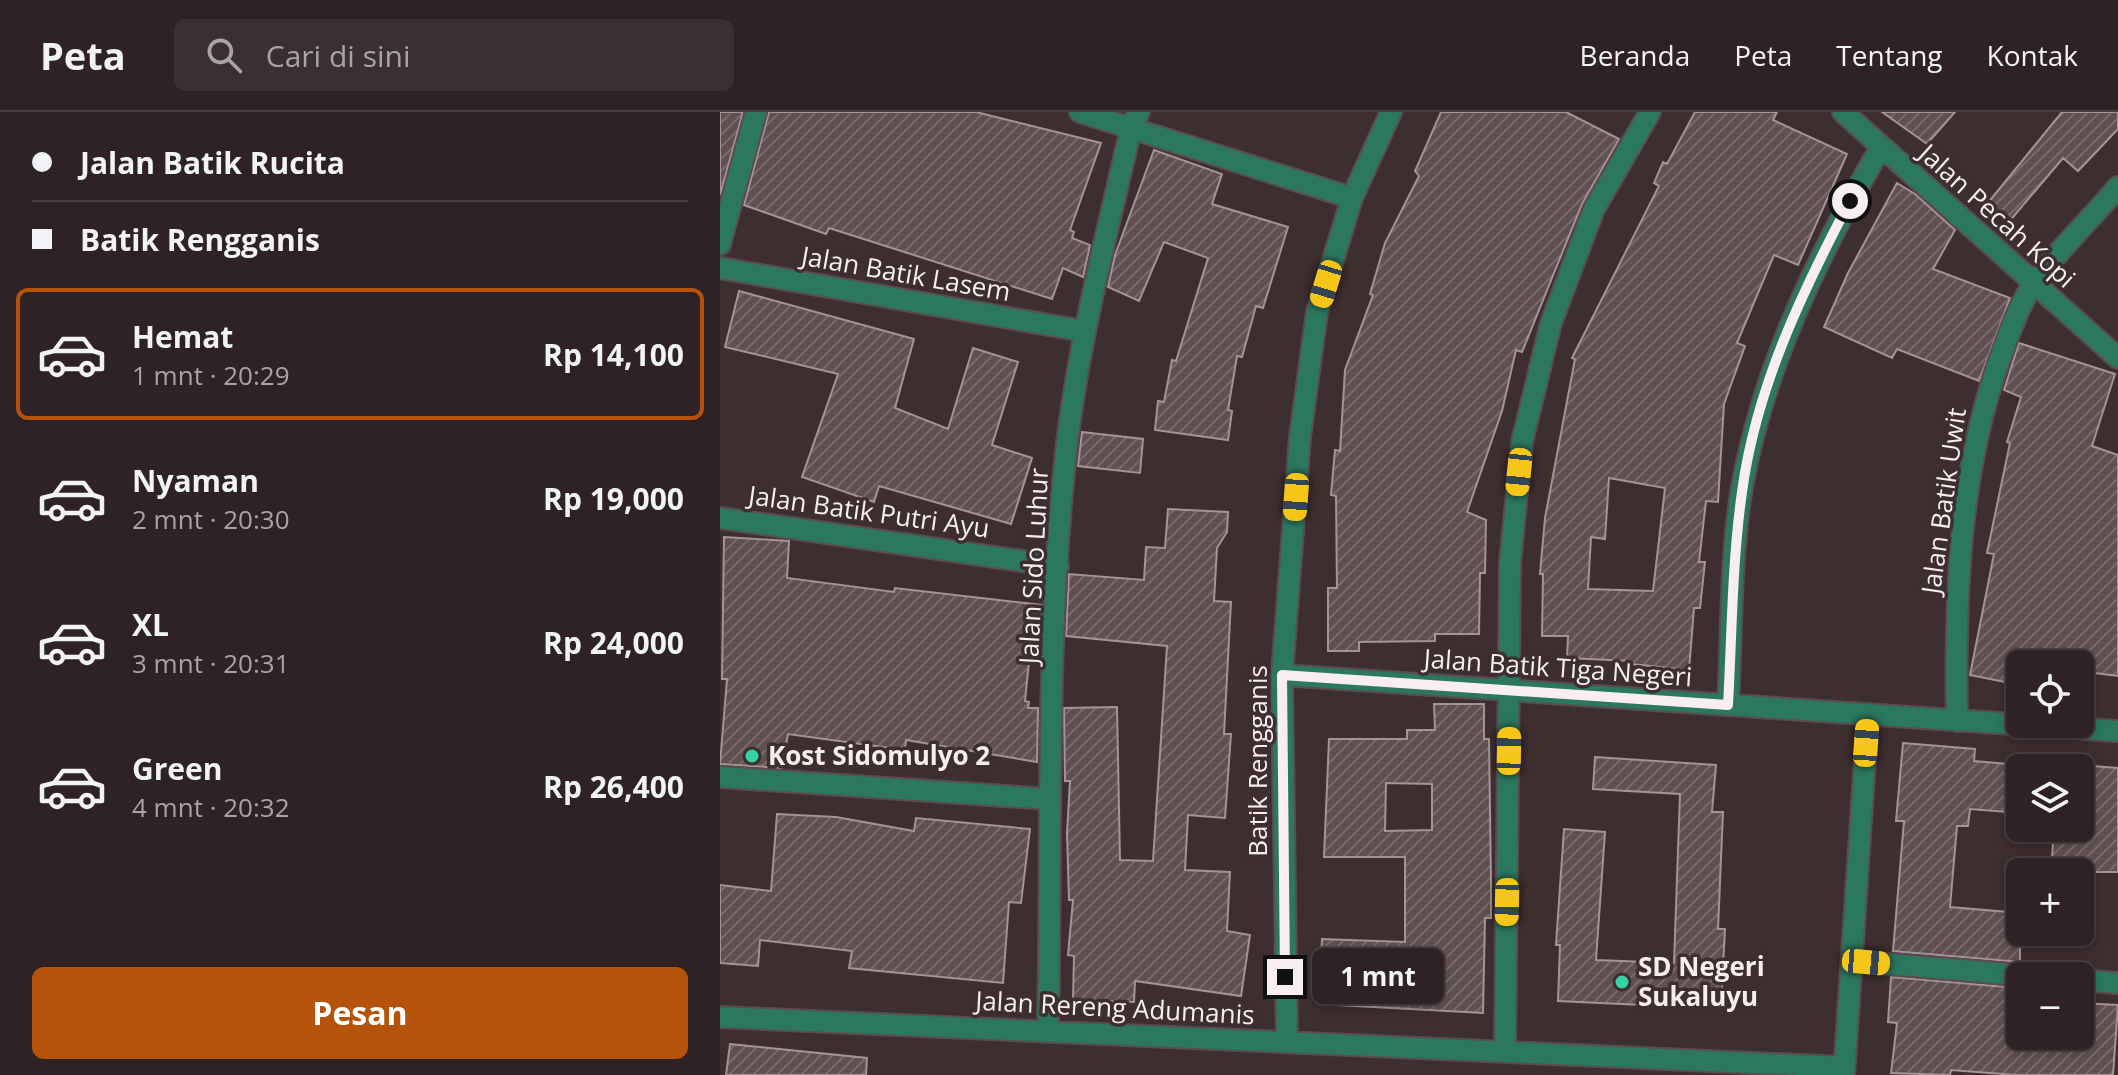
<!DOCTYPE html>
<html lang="id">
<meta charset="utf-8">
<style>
body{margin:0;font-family:"Open Sans",sans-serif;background:#3a2f31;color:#f1f3f6;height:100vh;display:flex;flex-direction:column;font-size:30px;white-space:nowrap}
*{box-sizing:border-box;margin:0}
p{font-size:26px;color:#a7a4a6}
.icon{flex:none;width:44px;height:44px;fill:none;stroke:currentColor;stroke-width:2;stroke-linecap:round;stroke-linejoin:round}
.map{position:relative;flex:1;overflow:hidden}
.sheet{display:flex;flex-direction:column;background:#2e2224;width:720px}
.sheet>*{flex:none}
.hud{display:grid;align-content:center;height:176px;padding:0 32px;background:#2e2224}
.controls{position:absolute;left:1286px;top:538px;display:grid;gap:16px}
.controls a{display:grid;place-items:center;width:88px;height:88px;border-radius:12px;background:#2e2224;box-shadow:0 4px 12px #0003,0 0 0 2px #493f41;font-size:40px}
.end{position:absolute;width:36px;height:36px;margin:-18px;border:10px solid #f8eeef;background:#111;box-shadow:0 0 0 4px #111}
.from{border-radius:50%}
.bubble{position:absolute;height:56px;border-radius:12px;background:#2e2224;box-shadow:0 4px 12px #0003,0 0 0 2px #493f41;font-size:26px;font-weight:700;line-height:56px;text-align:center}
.car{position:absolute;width:24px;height:48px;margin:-24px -12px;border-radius:10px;box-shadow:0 0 6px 2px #0007;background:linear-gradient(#f5c518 24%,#345 0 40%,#f5c518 0 76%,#345 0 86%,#f5c518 0)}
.hud b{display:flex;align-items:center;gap:28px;height:76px;font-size:30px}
.hud b+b{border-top:2px solid #493f41}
.hud i{width:20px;height:20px;background:#f1f3f6}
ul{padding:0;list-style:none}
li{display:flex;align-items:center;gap:24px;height:132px;margin:0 16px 12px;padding:0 16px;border:4px solid transparent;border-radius:12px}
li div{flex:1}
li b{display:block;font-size:30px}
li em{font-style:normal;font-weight:700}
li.current{border-color:#b45309}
li>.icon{width:72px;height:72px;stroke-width:1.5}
.button{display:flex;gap:16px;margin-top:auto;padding:16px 32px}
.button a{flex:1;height:92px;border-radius:12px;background:#b45309;color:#fff;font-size:32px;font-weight:700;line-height:92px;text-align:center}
header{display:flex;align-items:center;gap:48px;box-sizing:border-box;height:112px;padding:0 40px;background:#2e2224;border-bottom:2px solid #493f41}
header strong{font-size:38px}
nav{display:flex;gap:44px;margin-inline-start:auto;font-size:28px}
.search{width:560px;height:72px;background:#3a2f31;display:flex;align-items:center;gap:20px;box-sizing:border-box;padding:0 28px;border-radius:12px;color:#a7a4a6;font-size:30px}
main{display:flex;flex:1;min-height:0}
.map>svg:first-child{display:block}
.building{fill:url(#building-hatch);stroke:#a59395;stroke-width:2;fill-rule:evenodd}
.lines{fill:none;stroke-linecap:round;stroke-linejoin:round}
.minor-casing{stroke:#5b4d4f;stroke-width:24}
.minor{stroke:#2b775f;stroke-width:20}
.route{stroke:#f8eeef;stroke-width:10}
.poi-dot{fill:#35d4a7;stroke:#3d2e30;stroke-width:3}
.labels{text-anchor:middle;stroke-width:7;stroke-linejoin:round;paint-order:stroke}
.street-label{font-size:26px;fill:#f8eeef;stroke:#3d2e30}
.poi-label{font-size:26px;font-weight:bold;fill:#f8eeef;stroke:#3d2e30;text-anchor:start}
</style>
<header>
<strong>Peta</strong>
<div class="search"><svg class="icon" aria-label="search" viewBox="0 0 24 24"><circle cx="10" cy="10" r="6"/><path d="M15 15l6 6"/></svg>Cari di sini</div>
<nav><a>Beranda</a><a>Peta</a><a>Tentang</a><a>Kontak</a></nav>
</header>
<main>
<section class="sheet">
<div class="hud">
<b><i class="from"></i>Jalan Batik Rucita</b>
<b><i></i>Batik Rengganis</b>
</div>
<ul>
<li class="current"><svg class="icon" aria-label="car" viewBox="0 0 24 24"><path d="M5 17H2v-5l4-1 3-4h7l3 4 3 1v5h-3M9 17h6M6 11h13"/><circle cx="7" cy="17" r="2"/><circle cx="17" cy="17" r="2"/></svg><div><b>Hemat</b><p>1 mnt · 20:29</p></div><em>Rp 14,100</em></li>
<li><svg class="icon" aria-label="car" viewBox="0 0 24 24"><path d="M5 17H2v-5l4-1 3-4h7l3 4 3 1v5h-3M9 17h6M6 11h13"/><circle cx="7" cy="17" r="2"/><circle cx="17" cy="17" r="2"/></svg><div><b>Nyaman</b><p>2 mnt · 20:30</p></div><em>Rp 19,000</em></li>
<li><svg class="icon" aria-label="car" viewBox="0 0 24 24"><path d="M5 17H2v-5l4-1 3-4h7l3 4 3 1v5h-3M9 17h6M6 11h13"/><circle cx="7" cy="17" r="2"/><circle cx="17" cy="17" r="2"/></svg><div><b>XL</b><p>3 mnt · 20:31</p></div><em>Rp 24,000</em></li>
<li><svg class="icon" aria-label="car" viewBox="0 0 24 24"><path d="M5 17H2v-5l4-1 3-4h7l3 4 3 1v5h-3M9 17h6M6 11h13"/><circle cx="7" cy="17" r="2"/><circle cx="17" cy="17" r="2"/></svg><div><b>Green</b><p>4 mnt · 20:32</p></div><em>Rp 26,400</em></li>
</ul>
<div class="button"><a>Pesan</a></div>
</section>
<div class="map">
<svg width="1398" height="963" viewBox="0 0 1398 963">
<defs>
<pattern id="building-hatch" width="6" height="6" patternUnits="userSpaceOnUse" patternTransform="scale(2)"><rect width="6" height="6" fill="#605051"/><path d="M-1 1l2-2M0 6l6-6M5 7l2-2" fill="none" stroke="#786a6a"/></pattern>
</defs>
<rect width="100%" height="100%" fill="#3d2e30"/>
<path class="building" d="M 0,0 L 23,0 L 0,83 Z
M 49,0 L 256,0 L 381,31 L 350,118 L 354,120 L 352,126 L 370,133 L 363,165 L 343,156 L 332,187 L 109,116 L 106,122 L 24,93 Z
M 721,0 L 846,0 L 899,27 L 862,92 L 802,240 L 796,238 L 782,299 L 747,400 L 766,408 L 765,461 L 760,461 L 759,522 L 715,522 L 715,529 L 639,530 L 639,539 L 608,539 L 608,476 L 617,476 L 616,384 L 611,383 L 615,338 L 620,339 L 625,258 L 653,183 L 650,182 L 665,131 L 699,64 L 695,59 Z
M 975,0 L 1057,0 L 1053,8 L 1127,42 L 1078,153 L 1054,143 L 1017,231 L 1025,234 L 1004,292 L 998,390 L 986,389 L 979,450 L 985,450 L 980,496 L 974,496 L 969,558 L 911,552 L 911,549 L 847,546 L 848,524 L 822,524 L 823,462 L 820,462 L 825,406 L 855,247 L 852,246 L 939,74 L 934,71 L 943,50 L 947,52 ZM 889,366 L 945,376 L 933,479 L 868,477 L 871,425 L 885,427 Z
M 1162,0 L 1235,0 L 1207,32 Z
M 1342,0 L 1398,0 L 1398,17 L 1358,59 L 1343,46 L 1288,111 L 1267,92 Z
M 434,38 L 502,62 L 492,92 L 568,115 L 543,196 L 536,194 L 522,245 L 517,244 L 508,298 L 512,299 L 508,328 L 435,318 L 438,289 L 444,290 L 452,248 L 456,249 L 488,146 L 444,130 L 419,189 L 388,175 L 395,143 Z
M 1177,71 L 1195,82 L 1235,118 L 1213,157 L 1290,186 L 1259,269 L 1177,237 L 1172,246 L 1104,215 L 1128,161 Z
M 19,179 L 194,227 L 175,296 L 228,317 L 253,236 L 298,250 L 272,333 L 312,346 L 291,412 L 159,374 L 154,390 L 82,365 L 118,262 L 5,235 Z
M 1299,231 L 1395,262 L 1372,334 L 1398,343 L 1398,564 L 1360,559 L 1360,552 L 1300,552 L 1300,573 L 1250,563 L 1274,442 L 1267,441 L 1290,331 L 1287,330 L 1301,285 L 1284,278 Z
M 362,320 L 423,327 L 420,361 L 358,354 Z
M 448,397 L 508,400 L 507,420 L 497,436 L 494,489 L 511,490 L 504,622 L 511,622 L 505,706 L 468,703 L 465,758 L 510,760 L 507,819 L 530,823 L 521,884 L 415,869 L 414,890 L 353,888 L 354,844 L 348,843 L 353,788 L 349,788 L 347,721 L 350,669 L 345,669 L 344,596 L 397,595 L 400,748 L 433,749 L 447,534 L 346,524 L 349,462 L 424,468 L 426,435 L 445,436 Z
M 4,425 L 69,429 L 67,466 L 174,480 L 175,476 L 322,493 L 321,522 L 312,521 L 305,589 L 309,590 L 308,596 L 318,596 L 317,650 L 186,628 L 185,638 L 68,622 L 62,656 L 0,652 L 7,567 L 2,567 Z
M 714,592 L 764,592 L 764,627 L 769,627 L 771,771 L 771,806 L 765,806 L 763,901 L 599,892 L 602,827 L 685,830 L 685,745 L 604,745 L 609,627 L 687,627 L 687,618 L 715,618 ZM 666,671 L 712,672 L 712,718 L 665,719 Z
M 1183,631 L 1255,637 L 1254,649 L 1300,653 L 1300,701 L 1250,697 L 1248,714 L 1237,714 L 1230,795 L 1300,801 L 1300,850 L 1173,839 L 1184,709 L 1176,709 Z
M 875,645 L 996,653 L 992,700 L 1003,700 L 998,817 L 1005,817 L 1001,893 L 964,891 L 964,895 L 838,889 L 840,833 L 836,833 L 844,717 L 885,720 L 876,848 L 954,851 L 960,682 L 873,677 Z
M 1360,653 L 1398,656 L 1398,760 L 1331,760 L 1334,716 L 1360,716 Z
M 57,702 L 116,705 L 194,719 L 196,706 L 310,717 L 301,791 L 289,790 L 283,871 L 129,856 L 132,839 L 40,828 L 38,854 L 0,851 L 0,773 L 51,779 Z
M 1171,865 L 1298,876 L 1300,924 L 1360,924 L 1360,891 L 1398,893 L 1393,963 L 1296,963 L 1231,958 L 1230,963 L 1171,961 L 1177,911 L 1168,910 Z
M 10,932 L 147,946 L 146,963 L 6,963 Z"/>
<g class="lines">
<g class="minor-casing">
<path id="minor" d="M 360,0 L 632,86
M 1123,0 L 1398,246
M 0,132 L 36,0
M 0,156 L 364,219
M 0,406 L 338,454
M 562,563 L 1398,619
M 1008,593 C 1012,521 1010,446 1022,375 C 1044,253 1099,141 1161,35
M 1237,609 C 1235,487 1238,365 1279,249 C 1289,223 1298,194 1314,171 C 1339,137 1371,107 1398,75
M 0,665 L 330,687
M 1132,849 L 1312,864
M 1360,868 L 1398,871
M 0,905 L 1124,955
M 328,919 C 332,724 325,526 347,331 C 360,224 387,121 411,16 L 419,0
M 567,930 L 562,563 L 580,325 L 597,200 L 632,86 L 671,0
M 785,939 L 790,451 L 802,330 L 831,211 L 874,97 L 930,0
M 1124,963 L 1148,602"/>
</g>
<use href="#minor" class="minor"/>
</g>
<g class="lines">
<path class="route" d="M 565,865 L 562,563 L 1008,593 C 1012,522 1012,450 1022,380 C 1036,276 1082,180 1130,89"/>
</g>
<g class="poi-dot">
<circle cx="32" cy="644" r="8"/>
<circle cx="902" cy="870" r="8"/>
</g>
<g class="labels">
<g class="street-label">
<text transform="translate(1277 104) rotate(42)" y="9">Jalan Pecah Kopi</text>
<text transform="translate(186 162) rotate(10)" y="9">Jalan Batik Lasem</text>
<text transform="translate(1224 389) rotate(-82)" y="9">Jalan Batik Uwit</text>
<text transform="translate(149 400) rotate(8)" y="9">Jalan Batik Putri Ayu</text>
<text transform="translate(314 454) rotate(-87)" y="9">Jalan Sido Luhur</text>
<text transform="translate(838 556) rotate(4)" y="9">Jalan Batik Tiga Negeri</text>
<text transform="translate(538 649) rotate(-90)" y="9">Batik Rengganis</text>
<text transform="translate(395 896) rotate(3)" y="9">Jalan Rereng Adumanis</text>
</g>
<g class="poi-label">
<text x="48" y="653">Kost Sidomulyo 2</text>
<text x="918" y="864">SD Negeri<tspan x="918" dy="30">Sukaluyu</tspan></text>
</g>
</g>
</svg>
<div class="controls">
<a><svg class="icon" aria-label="locate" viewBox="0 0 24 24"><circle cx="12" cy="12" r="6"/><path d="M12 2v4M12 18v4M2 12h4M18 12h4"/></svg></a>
<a><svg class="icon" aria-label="layers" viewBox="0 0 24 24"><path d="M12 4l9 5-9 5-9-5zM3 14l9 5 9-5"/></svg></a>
<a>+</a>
<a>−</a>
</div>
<i class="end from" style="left:1130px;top:89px"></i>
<i class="end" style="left:565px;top:865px"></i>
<div class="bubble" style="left:592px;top:836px;width:132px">1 mnt</div>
<i class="car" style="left:606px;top:172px;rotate:197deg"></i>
<i class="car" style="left:799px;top:360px;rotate:186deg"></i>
<i class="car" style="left:576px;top:385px;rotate:184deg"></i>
<i class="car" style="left:1146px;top:631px;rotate:4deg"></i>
<i class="car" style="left:789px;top:639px;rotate:1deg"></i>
<i class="car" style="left:787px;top:790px;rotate:181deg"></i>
<i class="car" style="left:1146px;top:850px;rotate:95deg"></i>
</div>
</main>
